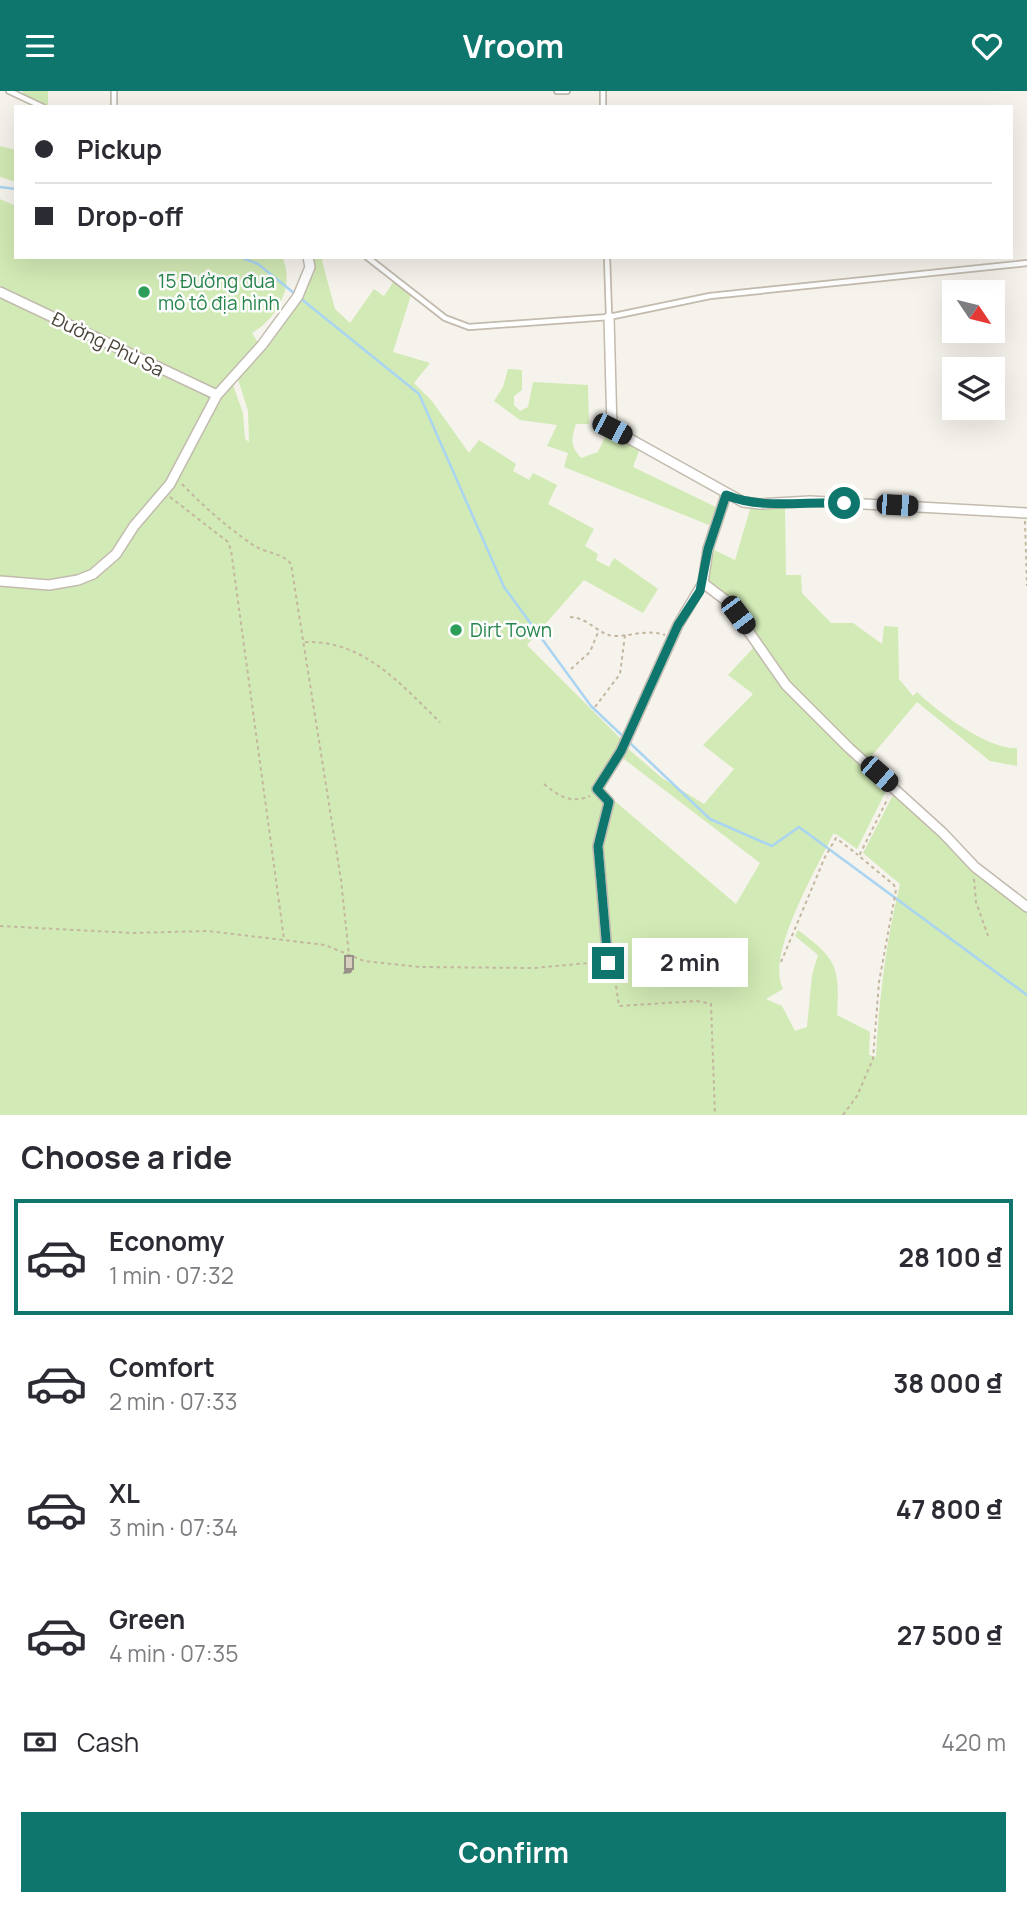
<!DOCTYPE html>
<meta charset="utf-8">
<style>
body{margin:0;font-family:Manrope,sans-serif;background:#f2f2f3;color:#2b2b33;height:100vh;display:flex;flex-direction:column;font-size:26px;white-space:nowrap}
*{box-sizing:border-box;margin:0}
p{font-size:23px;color:#7c7c81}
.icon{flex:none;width:38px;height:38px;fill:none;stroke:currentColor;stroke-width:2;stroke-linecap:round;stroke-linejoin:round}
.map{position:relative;height:1024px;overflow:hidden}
.sheet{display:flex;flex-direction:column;background:#fff;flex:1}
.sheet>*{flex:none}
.hud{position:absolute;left:14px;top:14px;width:999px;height:154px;border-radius:0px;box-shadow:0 7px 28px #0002;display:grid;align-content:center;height:154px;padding:0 21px;background:#fff}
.needle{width:46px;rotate:125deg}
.controls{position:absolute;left:942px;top:189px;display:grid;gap:14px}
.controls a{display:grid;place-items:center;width:63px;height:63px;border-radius:0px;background:#fff;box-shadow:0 7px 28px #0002;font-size:35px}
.end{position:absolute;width:32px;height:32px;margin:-16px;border:9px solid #0f766e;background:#fff;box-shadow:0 0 0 4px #fff}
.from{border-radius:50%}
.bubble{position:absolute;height:49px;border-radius:0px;background:#fff;box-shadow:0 7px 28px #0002;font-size:23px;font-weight:700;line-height:49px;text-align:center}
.car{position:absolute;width:21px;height:42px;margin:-21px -10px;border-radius:9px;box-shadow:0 0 5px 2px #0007;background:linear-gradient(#222 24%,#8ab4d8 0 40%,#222 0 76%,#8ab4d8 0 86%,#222 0)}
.hud b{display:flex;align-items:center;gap:24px;height:66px;font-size:26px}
.hud b+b{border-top:2px solid #e1e1e2}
.hud i{width:18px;height:18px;background:#2b2b33}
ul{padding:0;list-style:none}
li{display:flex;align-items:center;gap:21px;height:116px;margin:0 14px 10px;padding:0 7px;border:4px solid transparent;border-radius:0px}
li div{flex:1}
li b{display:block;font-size:26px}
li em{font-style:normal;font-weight:700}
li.current{border-color:#0f766e}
li>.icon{width:63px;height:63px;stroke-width:1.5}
h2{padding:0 21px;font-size:32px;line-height:84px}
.pay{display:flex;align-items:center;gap:18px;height:77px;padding:0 21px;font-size:26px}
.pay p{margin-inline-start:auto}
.cta{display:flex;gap:14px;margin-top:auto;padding:14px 21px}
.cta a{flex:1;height:80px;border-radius:0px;background:#0f766e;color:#fff;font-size:28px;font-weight:700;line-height:80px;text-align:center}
header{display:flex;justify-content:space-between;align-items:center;height:91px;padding:0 21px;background:#0f766e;color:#fff;font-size:32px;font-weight:700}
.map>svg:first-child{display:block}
.green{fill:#d2eab5}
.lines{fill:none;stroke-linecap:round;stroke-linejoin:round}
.stream{stroke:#a9d4f2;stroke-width:2.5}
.lane-casing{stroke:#c2bbae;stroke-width:8}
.street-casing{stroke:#c2bbae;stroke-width:12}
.path{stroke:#c4b79f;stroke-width:2;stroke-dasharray:3.5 3.5;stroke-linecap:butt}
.lane{stroke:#fff;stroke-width:4.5}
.street{stroke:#fff;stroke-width:9}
.shaded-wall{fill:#979187}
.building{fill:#d8cfc1;stroke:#979187;stroke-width:2}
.route{stroke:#0f766e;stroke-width:9}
.leisure-dot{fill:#2e9e5b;stroke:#fff;stroke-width:2.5}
.labels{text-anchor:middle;stroke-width:5;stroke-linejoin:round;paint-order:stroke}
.leisure-label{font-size:19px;fill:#27864d;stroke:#fff;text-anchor:start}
.street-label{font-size:19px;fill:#4b4439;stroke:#fff}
</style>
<header><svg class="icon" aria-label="menu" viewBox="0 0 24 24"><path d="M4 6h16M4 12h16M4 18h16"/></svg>Vroom<svg class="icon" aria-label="heart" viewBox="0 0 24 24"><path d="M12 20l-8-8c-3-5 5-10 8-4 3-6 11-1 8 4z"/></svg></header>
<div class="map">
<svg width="1027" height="1024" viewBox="0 0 1027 1024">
<rect width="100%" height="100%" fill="#f6f3ec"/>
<path class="green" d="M 23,0 L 48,0 L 48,15 L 23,3 Z
M 0,55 L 16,59 L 16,91 L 0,86 Z
M 0,108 L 16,115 L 16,166 L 282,166 C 296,194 277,228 252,242 L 258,252 L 224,302 L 233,294 L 243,322 L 245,348 L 249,351 L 248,320 L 238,288 L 283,234 L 315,181 L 312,166 L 324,166 L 322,170 L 335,218 L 350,232 L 374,198 L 384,205 L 394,190 L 411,204 L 393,261 L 430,272 L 414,292 L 432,310 L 469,362 L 479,349 L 516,373 L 513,380 L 529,389 L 533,382 L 557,394 L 548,413 L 594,438 L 585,455 L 598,463 L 596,469 L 609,476 L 614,467 L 658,498 L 643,522 L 584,489 L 527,554 L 623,650 L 597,695 L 736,813 L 760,772 L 620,665 L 626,656 L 662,687 L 704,713 L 734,678 L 703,654 L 753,603 L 728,584 L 755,555 L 888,696 L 857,758 L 836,743 L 833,743 C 817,778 765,864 783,898 L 766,908 L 782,915 L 795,940 L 807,936 L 812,884 L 818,864 L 795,845 L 798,839 C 837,868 840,876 837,924 L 870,941 L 869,964 L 876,966 C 879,907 886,851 900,793 L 863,762 L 894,702 L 1027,821 L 1027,1024 L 0,1024 Z
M 508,278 L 522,279 L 522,299 L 514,305 L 514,314 L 520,320 L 528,316 L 533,291 L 588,294 L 589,333 L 576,333 C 571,348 570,355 581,367 L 598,361 L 607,342 L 640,357 L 633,376 L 716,416 L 709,434 L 564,376 L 568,362 L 547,355 L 557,334 L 520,329 L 494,310 L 503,296 Z
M 751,415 L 785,417 L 786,484 L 801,484 L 802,502 L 831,532 L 853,532 L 882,553 L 884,535 L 898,536 L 899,588 L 913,605 L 917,601 C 938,621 988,659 1017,657 L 1017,675 L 990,670 L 917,611 L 869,668 L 792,596 L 719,496 L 708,490 L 714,459 L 735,469 Z"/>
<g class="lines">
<path class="stream" d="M 0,96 L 16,98
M 240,166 L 258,173 L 419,303 L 504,496 L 591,615 L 710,728 L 772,755 L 799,736 L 1027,904"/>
<g class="lane-casing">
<path id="lane" d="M 9,0 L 43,16
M 557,0 L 567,0
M 603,0 L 603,16
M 114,16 L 114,0
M 367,166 L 445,227 L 469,236 L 609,226 L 710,205 L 1027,172
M 607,166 L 609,225"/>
</g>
<g class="street-casing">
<path id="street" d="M 0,201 L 217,304
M 609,226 L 612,338 L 743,411 L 760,413 L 810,410 L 1027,422
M 726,404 L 708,458 L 703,492 L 728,511 L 786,594 L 849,657 L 943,742 L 975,776 L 1027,816
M 0,490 L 49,494 L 78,489 L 93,483 L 116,463 L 134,435 L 170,393 L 217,304 L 262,254 L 298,205 L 310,176 L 308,166
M 608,872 L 598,755 L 609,711 L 597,698 L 621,660 L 678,534 L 703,492"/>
</g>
<path class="path" d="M 182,393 C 204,416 227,436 253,454 C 266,463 282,461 291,473 L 341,789 L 349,864
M 170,406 L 228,451 L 231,459 L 284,848
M 1025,430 L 1027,495
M 570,526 C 590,527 599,545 615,545 C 633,545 646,538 665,544
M 305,551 C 364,549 400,593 440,631
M 571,578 L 590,561 L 599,539
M 595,616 L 620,583 L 625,544
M 544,693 C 558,705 572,713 590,705
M 974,788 L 976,811 L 988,845
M 0,835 L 132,842 L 208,840 L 325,854 L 364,870 L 420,876 L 534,877 L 599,871
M 781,871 L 825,766 L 836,747 L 858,764
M 614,881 L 619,915 L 697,910 L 711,913 L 715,1024
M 843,1024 L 857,1005 L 873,968 L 879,891 L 896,799 L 894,794 L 859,765 L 888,707"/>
<use href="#lane" class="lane"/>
<use href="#street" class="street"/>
</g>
<path class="shaded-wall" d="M 345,878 L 353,878 L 351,882 L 343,883 Z"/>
<path class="building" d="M 345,865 L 353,865 L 353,878 L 345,878 Z"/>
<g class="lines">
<path class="route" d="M 608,872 L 598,755 L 609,711 L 597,698 L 621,660 L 678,534 L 700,500 L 708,458 L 726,404 C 762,419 805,410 844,412"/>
</g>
<g class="leisure-dot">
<circle cx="144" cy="201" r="7"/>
<circle cx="456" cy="539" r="7"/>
</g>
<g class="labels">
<g class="leisure-label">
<text x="158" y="197">15 Đường đua<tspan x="158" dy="22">mô tô địa hình</tspan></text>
<text x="470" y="546">Dirt Town</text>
</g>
<g class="street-label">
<text transform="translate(108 253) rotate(26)" y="7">Đường Phù Sa</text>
</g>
</g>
</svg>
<div class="controls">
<a><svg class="needle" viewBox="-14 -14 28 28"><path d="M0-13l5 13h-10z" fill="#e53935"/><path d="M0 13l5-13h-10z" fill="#7c7c81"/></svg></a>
<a><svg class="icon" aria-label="layers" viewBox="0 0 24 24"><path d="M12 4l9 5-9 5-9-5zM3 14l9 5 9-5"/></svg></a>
</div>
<i class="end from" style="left:844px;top:412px"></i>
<i class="end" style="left:608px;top:872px"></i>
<div class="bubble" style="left:632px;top:847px;width:116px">2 min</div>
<i class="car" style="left:612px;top:338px;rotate:117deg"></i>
<i class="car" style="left:897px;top:414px;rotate:93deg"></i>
<i class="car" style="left:738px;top:524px;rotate:143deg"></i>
<i class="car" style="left:879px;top:683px;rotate:131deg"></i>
<div class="hud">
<b><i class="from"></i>Pickup</b>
<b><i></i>Drop-off</b>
</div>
</div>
<section class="sheet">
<h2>Choose a ride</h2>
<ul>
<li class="current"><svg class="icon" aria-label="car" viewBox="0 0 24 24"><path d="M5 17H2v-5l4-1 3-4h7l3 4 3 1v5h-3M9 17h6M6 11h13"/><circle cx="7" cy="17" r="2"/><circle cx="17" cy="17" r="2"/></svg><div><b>Economy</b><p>1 min · 07:32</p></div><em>28 100 ₫</em></li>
<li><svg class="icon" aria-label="car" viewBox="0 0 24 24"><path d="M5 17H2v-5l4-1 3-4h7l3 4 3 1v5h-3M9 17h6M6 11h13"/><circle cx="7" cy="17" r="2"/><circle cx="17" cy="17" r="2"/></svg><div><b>Comfort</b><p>2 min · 07:33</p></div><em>38 000 ₫</em></li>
<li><svg class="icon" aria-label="car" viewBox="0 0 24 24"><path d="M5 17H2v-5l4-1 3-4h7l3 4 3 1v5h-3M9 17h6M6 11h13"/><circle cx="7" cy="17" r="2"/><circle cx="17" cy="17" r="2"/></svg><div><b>XL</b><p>3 min · 07:34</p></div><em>47 800 ₫</em></li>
<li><svg class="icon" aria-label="car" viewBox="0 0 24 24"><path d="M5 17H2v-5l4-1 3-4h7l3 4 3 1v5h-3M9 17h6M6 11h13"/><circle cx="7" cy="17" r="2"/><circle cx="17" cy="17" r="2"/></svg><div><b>Green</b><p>4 min · 07:35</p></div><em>27 500 ₫</em></li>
</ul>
<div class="pay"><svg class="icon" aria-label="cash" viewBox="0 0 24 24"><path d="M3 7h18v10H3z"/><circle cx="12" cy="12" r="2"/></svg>Cash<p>420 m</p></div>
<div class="cta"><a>Confirm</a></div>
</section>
